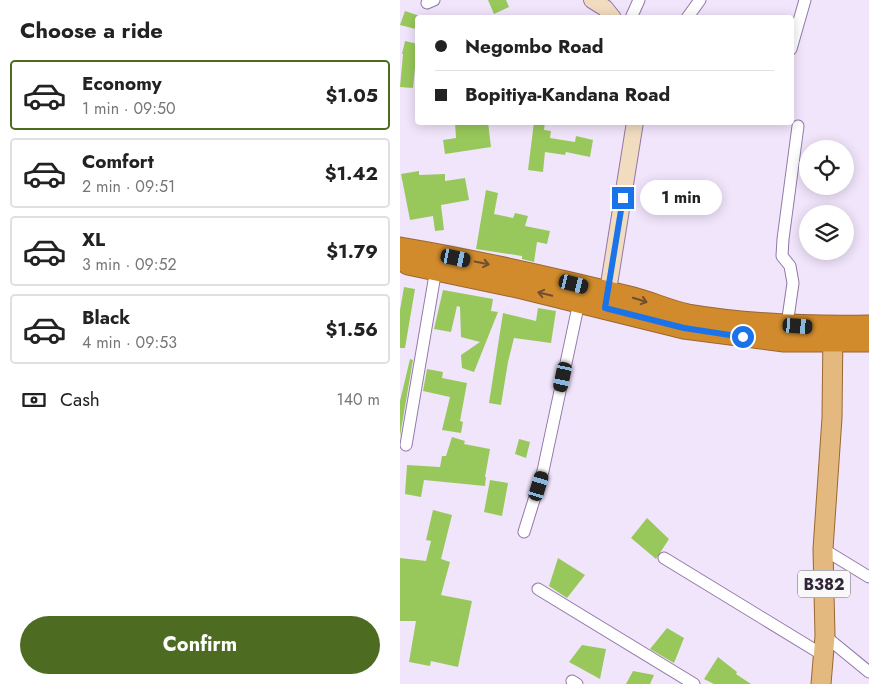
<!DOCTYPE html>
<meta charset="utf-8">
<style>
body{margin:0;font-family:Jost,sans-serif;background:#f2f2f2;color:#222;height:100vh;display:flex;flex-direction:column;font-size:19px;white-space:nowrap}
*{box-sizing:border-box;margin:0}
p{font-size:16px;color:#767676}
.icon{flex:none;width:28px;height:28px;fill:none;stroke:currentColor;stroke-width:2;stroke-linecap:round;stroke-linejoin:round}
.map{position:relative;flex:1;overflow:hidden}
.side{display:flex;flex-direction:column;background:#fff;width:400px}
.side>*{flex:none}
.banner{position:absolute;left:15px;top:15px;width:379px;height:110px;border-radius:5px;box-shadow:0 2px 12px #0003;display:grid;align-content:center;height:110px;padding:0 20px;background:#fff}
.tools{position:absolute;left:399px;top:140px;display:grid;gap:10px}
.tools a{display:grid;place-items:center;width:55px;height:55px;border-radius:50%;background:#fff;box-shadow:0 2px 12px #0003;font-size:25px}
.end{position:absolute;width:22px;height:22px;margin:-11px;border:6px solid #1a73e8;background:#fff;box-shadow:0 0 0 2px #fff}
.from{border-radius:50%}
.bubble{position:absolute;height:35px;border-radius:18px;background:#fff;box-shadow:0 2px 12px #0003;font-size:16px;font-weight:700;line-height:35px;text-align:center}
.car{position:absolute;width:15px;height:30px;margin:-15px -8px;border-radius:6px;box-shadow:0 0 4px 1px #0007;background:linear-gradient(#222 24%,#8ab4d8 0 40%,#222 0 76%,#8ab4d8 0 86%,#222 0)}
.banner b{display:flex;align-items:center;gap:18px;height:48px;font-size:19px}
.banner b+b{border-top:1px solid #e0e0e0}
.banner i{width:12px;height:12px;background:#222}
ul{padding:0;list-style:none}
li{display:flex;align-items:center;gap:15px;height:70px;margin:0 10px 8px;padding:0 10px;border:2px solid #e0e0e0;border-radius:5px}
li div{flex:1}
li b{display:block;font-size:19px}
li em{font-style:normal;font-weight:700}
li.active{border-color:#4d6c22}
li>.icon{width:45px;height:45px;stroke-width:1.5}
h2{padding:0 20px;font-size:22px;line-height:60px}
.pay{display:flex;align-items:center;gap:12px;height:55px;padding:0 20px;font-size:19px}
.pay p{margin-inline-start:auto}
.action{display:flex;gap:10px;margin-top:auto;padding:10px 20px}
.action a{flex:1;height:58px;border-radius:30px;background:#4d6c22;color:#fff;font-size:20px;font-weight:700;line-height:58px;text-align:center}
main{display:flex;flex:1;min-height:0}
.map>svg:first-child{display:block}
.building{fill:#98c85b}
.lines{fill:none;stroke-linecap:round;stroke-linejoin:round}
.street-casing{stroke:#9277a8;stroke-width:13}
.secondary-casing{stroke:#9277a8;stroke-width:18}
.primary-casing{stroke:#996731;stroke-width:21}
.highway-casing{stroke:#996731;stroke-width:23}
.street{stroke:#fff;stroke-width:11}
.secondary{stroke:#f1dcc0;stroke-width:16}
.primary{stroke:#e3b980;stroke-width:19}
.highway{stroke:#d18b2c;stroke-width:21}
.oneway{stroke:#704e34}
.route{stroke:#1a73e8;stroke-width:6}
.labels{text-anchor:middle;stroke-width:4;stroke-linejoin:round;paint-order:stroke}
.shield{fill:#f8f8f8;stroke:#6c6472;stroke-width:1}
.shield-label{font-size:16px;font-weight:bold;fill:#302539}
</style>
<main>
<section class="side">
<h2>Choose a ride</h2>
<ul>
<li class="active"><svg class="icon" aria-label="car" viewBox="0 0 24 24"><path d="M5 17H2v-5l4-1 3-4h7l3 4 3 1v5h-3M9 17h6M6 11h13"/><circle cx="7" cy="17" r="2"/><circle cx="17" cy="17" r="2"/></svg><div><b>Economy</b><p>1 min · 09:50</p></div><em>$1.05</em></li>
<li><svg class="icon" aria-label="car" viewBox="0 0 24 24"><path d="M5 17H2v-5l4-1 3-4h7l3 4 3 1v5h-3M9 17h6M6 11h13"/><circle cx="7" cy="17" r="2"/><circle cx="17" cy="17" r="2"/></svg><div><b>Comfort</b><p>2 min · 09:51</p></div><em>$1.42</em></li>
<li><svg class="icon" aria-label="car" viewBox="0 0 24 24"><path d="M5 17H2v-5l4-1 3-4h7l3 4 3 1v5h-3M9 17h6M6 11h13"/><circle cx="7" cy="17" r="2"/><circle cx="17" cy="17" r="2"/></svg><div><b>XL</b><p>3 min · 09:52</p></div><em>$1.79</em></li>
<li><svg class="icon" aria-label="car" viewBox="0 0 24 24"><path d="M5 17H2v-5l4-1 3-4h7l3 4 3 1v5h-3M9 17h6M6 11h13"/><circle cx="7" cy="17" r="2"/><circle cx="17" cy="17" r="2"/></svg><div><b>Black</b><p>4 min · 09:53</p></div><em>$1.56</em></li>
</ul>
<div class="pay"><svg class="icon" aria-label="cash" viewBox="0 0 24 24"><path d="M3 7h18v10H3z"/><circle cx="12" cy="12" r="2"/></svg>Cash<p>140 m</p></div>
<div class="action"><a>Confirm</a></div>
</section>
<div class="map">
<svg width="469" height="684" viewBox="0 0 469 684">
<rect width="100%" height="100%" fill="#f1e5fb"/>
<path class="building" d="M 88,0 L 106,0 L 109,7 L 94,14 Z
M 5,11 L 20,16 L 18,18 L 16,29 L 0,25 Z
M 5,41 L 18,44 L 18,58 L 16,57 L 13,88 L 0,87 L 3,54 L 2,54 Z
M 55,122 L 88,122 L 91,147 L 45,154 L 43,140 L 56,138 Z
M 134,122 L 145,122 L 144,130 L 151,131 L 150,138 L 175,142 L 176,136 L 193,140 L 190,157 L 166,152 L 165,155 L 145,152 L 143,172 L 128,170 Z
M 19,171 L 19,175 L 45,174 L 45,181 L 65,178 L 69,200 L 41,205 L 44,230 L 35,231 L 33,216 L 10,220 L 1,174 Z
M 86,190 L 98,193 L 94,214 L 113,218 L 115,213 L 128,216 L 125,226 L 150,231 L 147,244 L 137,242 L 134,262 L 122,259 L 122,256 L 76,249 Z
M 4,287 L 15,289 L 5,348 L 0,348 L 0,310 Z
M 43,290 L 93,299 L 91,311 L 98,312 L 74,372 L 62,368 L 61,355 L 80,342 L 61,337 L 60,307 L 57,306 L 51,332 L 34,329 Z
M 138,308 L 156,311 L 151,343 L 114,338 L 108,362 L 101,405 L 89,403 L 103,313 L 136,321 Z
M 10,359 L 13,360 L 0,436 L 0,401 Z
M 27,369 L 43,372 L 42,378 L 67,383 L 60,421 L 63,422 L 61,433 L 42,430 L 50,397 L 23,391 Z
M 52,437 L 65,441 L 64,444 L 90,449 L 85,477 L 86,477 L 85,486 L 24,480 L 21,497 L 5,494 L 7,465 L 40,467 L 42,456 L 46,456 Z
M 119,439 L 130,442 L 126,458 L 115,454 Z
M 90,480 L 108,483 L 102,516 L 84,512 Z
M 33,510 L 52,515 L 41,559 L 50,562 L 41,595 L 72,601 L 58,667 L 31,661 L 30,666 L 9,662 L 16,621 L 0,621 L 0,558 L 26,561 L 31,541 L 26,540 Z
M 247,518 L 269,539 L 256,559 L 231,538 Z
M 158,558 L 185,575 L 167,598 L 149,586 Z
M 267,628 L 284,638 L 274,663 L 250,649 Z
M 182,645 L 206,649 L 200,679 L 169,662 Z
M 318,657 L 337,672 L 336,674 L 351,684 L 314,684 L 304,679 Z
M 233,671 L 254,675 L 250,684 L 226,684 Z"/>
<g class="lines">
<g class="street-casing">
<path id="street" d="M 27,3 L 34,0
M 231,18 L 239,0
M 287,18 L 300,0
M 391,49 L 405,0
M 387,325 L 393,283 L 390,266 L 382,256 L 383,239 L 398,126
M 6,445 L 36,269
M 124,532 L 143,471 L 179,302
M 423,549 L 469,577
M 264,558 L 423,655
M 138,589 L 294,684
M 425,636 L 469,672
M 172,681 L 177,684"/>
</g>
<g class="secondary-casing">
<path id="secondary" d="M 192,0 L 205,8 L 213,18
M 206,303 L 235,122"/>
</g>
<g class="primary-casing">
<path id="primary" d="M 421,684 L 425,636 L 423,549 L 432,418 L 433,327"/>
</g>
<g class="highway-casing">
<path id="highway" d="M 0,248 C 78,261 156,279 233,298 C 252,303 269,311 288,315 C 347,325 409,327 469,326
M 8,264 L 122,288 L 284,328 L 384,341 L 469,341"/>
</g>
<use href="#street" class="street"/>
<use href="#secondary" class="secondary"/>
<use href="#primary" class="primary"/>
<use href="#highway" class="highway"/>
</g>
<defs><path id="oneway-shaft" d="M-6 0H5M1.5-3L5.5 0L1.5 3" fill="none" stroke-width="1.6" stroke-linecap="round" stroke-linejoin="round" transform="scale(1.25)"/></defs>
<g class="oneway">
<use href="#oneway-shaft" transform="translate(82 263) rotate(12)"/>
<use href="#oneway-shaft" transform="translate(145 294) rotate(-166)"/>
<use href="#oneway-shaft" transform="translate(240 300) rotate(17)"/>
</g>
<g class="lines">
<path class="route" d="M 223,198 L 205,308 L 284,328 L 343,337"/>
</g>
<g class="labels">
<rect class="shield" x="398" y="570.5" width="52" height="27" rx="4"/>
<g class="shield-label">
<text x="424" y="590">B382</text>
</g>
</g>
</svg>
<div class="tools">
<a><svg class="icon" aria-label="locate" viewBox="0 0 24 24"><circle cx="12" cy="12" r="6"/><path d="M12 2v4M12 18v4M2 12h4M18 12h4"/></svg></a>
<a><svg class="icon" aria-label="layers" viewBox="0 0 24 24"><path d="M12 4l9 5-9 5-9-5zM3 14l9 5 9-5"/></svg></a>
</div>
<i class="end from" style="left:343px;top:337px"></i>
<i class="end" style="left:223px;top:198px"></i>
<div class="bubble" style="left:240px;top:180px;width:82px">1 min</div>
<i class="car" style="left:56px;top:258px;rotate:102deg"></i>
<i class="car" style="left:174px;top:284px;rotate:104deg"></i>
<i class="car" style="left:398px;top:326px;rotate:94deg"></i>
<i class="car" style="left:163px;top:377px;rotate:192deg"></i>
<i class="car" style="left:139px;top:486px;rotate:17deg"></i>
<div class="banner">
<b><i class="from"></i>Negombo Road</b>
<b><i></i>Bopitiya-Kandana Road</b>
</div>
</div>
</main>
